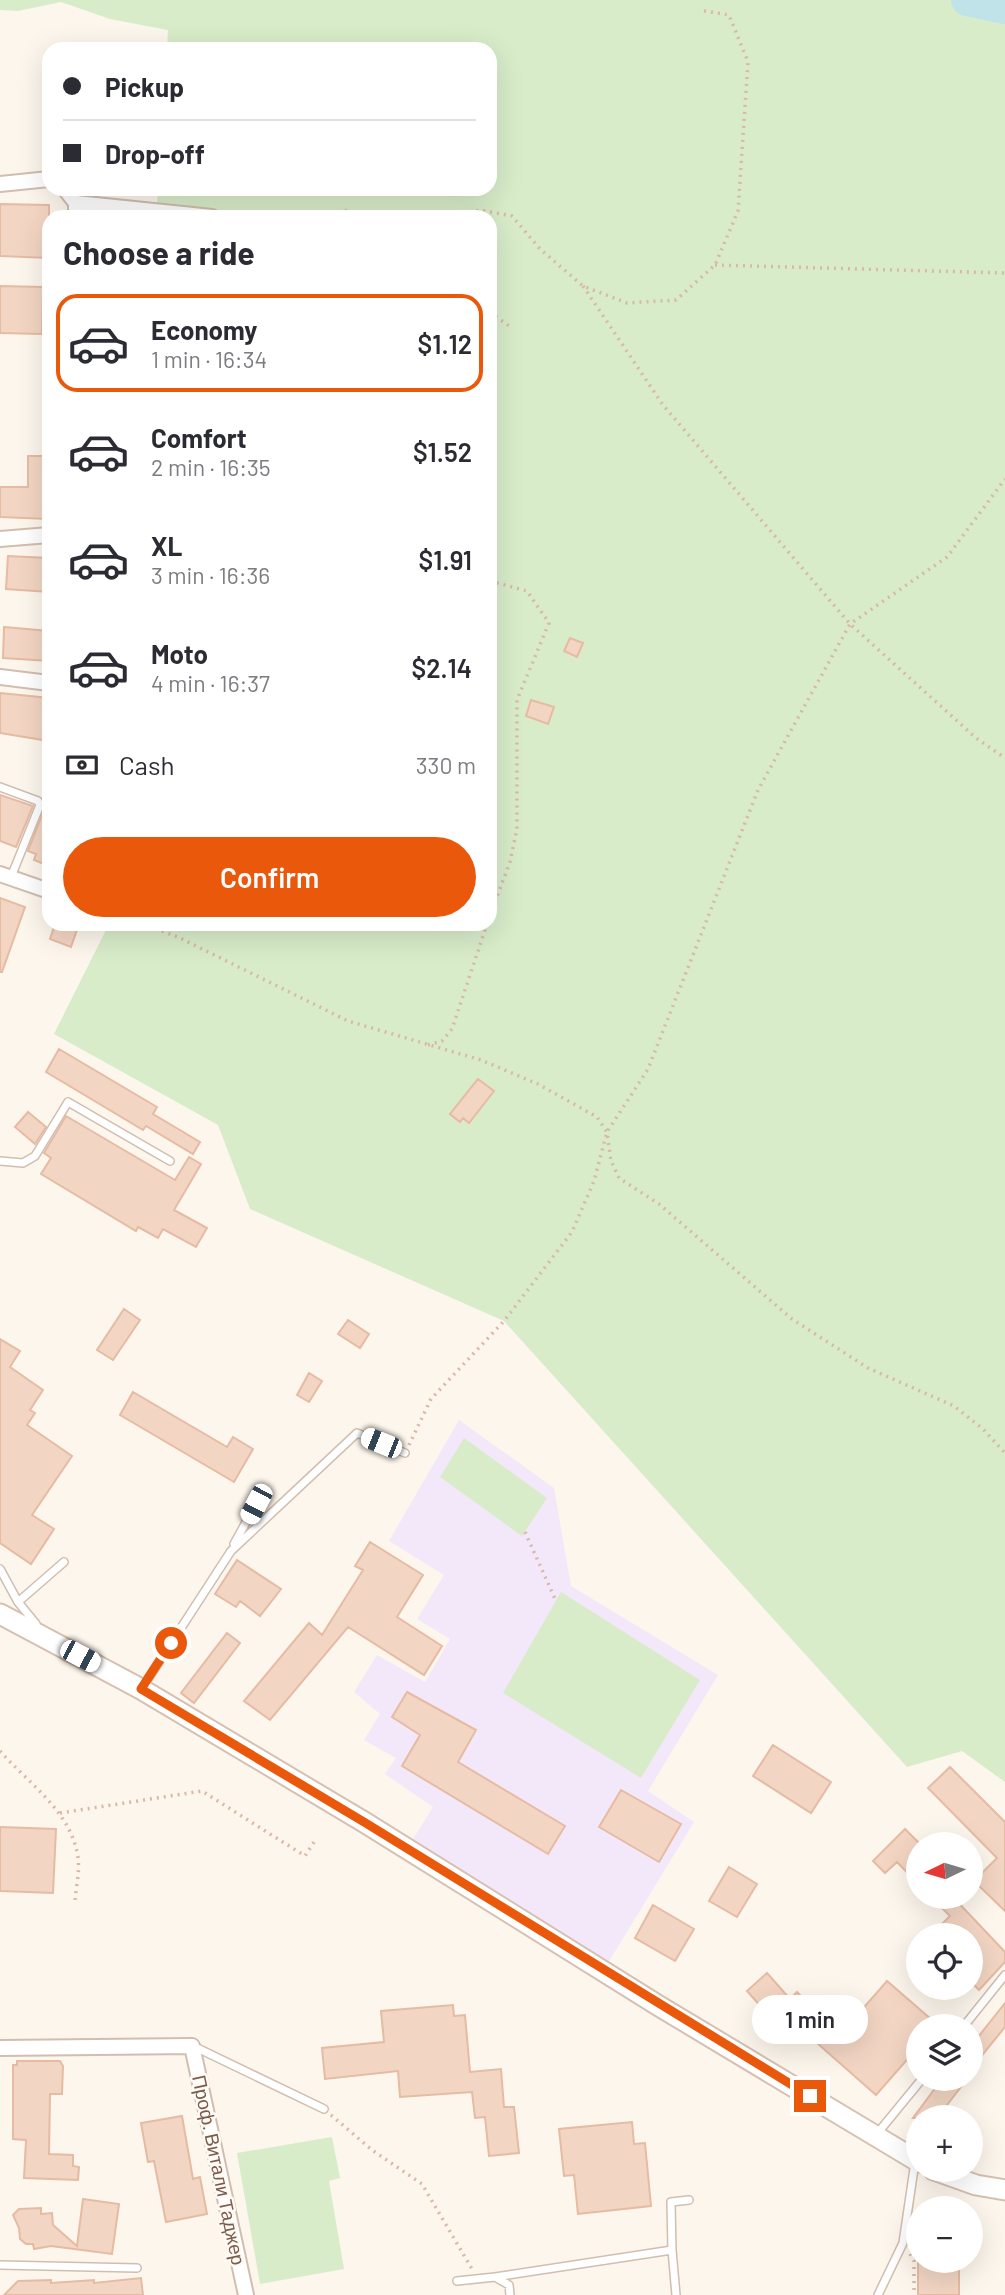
<!DOCTYPE html>
<meta charset="utf-8">
<style>
body{margin:0;font-family:Barlow,sans-serif;background:#f7f7f7;color:#2b2b33;height:100vh;display:flex;flex-direction:column;font-size:26px;white-space:nowrap}
*{box-sizing:border-box;margin:0}
p{font-size:23px;color:#7c7c81}
.icon{flex:none;width:38px;height:38px;fill:none;stroke:currentColor;stroke-width:2;stroke-linecap:round;stroke-linejoin:round}
.map{position:relative;flex:1;overflow:hidden}
.drawer{position:absolute;left:42px;top:210px;width:455px;height:721px;display:flex;flex-direction:column;background:#fff;border-radius:21px;box-shadow:0 7px 28px #0002}
.drawer>*{flex:none}
.banner{position:absolute;left:42px;top:42px;width:455px;height:154px;border-radius:21px;box-shadow:0 7px 28px #0002;display:grid;align-content:center;height:154px;padding:0 21px;background:#fff}
.needle{width:46px;rotate:265deg}
.buttons{position:absolute;left:906px;top:1832px;display:grid;gap:14px}
.buttons a{display:grid;place-items:center;width:77px;height:77px;border-radius:50%;background:#fff;box-shadow:0 7px 28px #0002;font-size:35px}
.end{position:absolute;width:32px;height:32px;margin:-16px;border:9px solid #ea580c;background:#fff;box-shadow:0 0 0 4px #fff}
.from{border-radius:50%}
.bubble{position:absolute;height:49px;border-radius:24px;background:#fff;box-shadow:0 7px 28px #0002;font-size:23px;font-weight:600;line-height:49px;text-align:center}
.car{position:absolute;width:21px;height:42px;margin:-21px -10px;border-radius:9px;box-shadow:0 0 5px 2px #0007;background:linear-gradient(#fff 24%,#345 0 40%,#fff 0 76%,#345 0 86%,#fff 0)}
.banner b{display:flex;align-items:center;gap:24px;height:66px;font-size:26px}
.banner b+b{border-top:2px solid #e1e1e2}
.banner i{width:18px;height:18px;background:#2b2b33}
ul{padding:0;list-style:none}
li{display:flex;align-items:center;gap:21px;height:98px;margin:0 14px 10px;padding:0 7px;border:4px solid transparent;border-radius:21px}
li div{flex:1}
li b{display:block;font-size:26px}
li em{font-style:normal;font-weight:600}
li.on{border-color:#ea580c}
li>.icon{width:63px;height:63px;stroke-width:1.5}
h2{padding:0 21px;font-size:32px;line-height:84px}
.pay{display:flex;align-items:center;gap:18px;height:77px;padding:0 21px;font-size:26px}
.pay p{margin-inline-start:auto}
.primary-button{display:flex;gap:14px;margin-top:auto;padding:14px 21px}
.primary-button a{flex:1;height:80px;border-radius:42px;background:#ea580c;color:#fff;font-size:28px;font-weight:600;line-height:80px;text-align:center}
.map>svg:first-child{display:block}
.education{fill:#f3e8fa}
.green{fill:#d8ecc9}
.lines{fill:none;stroke-linecap:round;stroke-linejoin:round}
.river{stroke:#bfe3e8;stroke-width:32}
.building{fill:#f3d5c3;stroke:#e6bba3;stroke-width:2}
.service-casing{stroke:#d1beb0;stroke-width:10}
.minor-casing{stroke:#d1beb0;stroke-width:18}
.secondary-casing{stroke:#d6c0b0;stroke-width:23}
.path{stroke:#d9b8a5;stroke-width:3.5;stroke-dasharray:2 5;stroke-linecap:butt}
.service{stroke:#fff;stroke-width:7}
.minor{stroke:#fff;stroke-width:14}
.secondary{stroke:#fff;stroke-width:19}
.route{stroke:#ea580c;stroke-width:9}
.labels{text-anchor:middle;stroke-width:5;stroke-linejoin:round;paint-order:stroke}
.street-label{font-size:19px;fill:#7a5c4d;stroke:#fffaf3}
</style>
<div class="map">
<svg width="1005" height="2295" viewBox="0 0 1005 2295">
<rect width="100%" height="100%" fill="#fdf6ec"/>
<path class="education" d="M 459,1420 L 554,1488 L 571,1586 L 718,1675 L 648,1791 L 694,1822 L 608,1963 L 413,1839 L 433,1807 L 385,1774 L 396,1758 L 364,1740 L 380,1714 L 354,1692 L 377,1655 L 425,1682 L 450,1639 L 417,1619 L 444,1575 L 389,1541 Z"/>
<path class="green" d="M 0,0 L 1005,0 L 1005,1782 L 962,1751 L 907,1767 L 504,1321 L 250,1209 L 218,1125 L 54,1034 L 109,924 L 490,924 L 490,217 L 156,217 L 158,189 L 490,189 L 490,49 L 167,49 L 168,30 L 110,19 L 61,2 L 18,11 L 0,10 Z
M 464,1438 L 547,1498 L 522,1536 L 440,1477 Z
M 561,1592 L 700,1680 L 641,1778 L 503,1693 Z
M 332,2137 L 340,2178 L 329,2181 L 344,2269 L 260,2284 L 237,2153 Z"/>
<g class="lines">
<path class="river" d="M 967,0 L 1005,8"/>
</g>
<path class="building" d="M 0,204 L 49,205 L 49,258 L 0,256 Z
M 0,286 L 43,287 L 42,334 L 0,333 Z
M 28,456 L 49,456 L 48,519 L 0,517 L 0,487 L 28,487 Z
M 8,556 L 49,558 L 49,592 L 6,589 Z
M 4,627 L 49,631 L 49,661 L 3,658 Z
M 570,638 L 583,643 L 577,657 L 564,651 Z
M 0,693 L 49,698 L 49,741 L 0,733 Z
M 531,700 L 554,707 L 548,724 L 526,716 Z
M 0,795 L 33,806 L 16,847 L 0,841 Z
M 44,810 L 49,812 L 49,866 L 34,860 L 36,854 L 28,851 Z
M 0,898 L 25,907 L 2,972 L 0,972 Z
M 55,924 L 79,924 L 71,947 L 50,939 Z
M 59,1049 L 157,1107 L 153,1114 L 200,1142 L 193,1154 L 146,1126 L 143,1130 L 46,1072 Z
M 478,1079 L 494,1091 L 469,1123 L 463,1118 L 460,1122 L 450,1114 Z
M 28,1112 L 46,1127 L 35,1144 L 15,1127 Z
M 66,1116 L 175,1180 L 189,1157 L 201,1164 L 174,1210 L 207,1228 L 196,1247 L 163,1229 L 158,1238 L 138,1227 L 136,1231 L 41,1174 L 51,1158 L 44,1153 Z
M 124,1309 L 140,1320 L 113,1360 L 97,1350 Z
M 348,1320 L 369,1334 L 360,1348 L 338,1334 Z
M 0,1339 L 20,1351 L 10,1367 L 43,1390 L 30,1410 L 35,1413 L 27,1425 L 72,1456 L 32,1515 L 54,1529 L 31,1564 L 0,1543 Z
M 309,1373 L 322,1381 L 309,1402 L 297,1395 Z
M 133,1392 L 227,1447 L 233,1437 L 253,1449 L 234,1482 L 120,1415 Z
M 370,1542 L 423,1575 L 397,1617 L 442,1646 L 424,1675 L 348,1627 L 270,1720 L 244,1701 L 309,1623 L 322,1635 L 363,1570 L 355,1566 Z
M 237,1560 L 281,1589 L 260,1616 L 240,1601 L 236,1607 L 215,1594 Z
M 227,1633 L 240,1643 L 194,1703 L 181,1693 Z
M 407,1692 L 476,1730 L 458,1762 L 565,1826 L 548,1854 L 402,1766 L 420,1735 L 392,1717 Z
M 773,1745 L 831,1782 L 811,1813 L 753,1776 Z
M 950,1767 L 1005,1822 L 1005,1911 L 974,1881 L 997,1858 L 928,1788 Z
M 621,1790 L 681,1824 L 659,1862 L 599,1827 Z
M 0,1827 L 56,1829 L 53,1893 L 0,1891 Z
M 905,1829 L 919,1843 L 919,1885 L 897,1862 L 885,1873 L 873,1861 Z
M 729,1867 L 757,1884 L 737,1917 L 709,1901 Z
M 931,1897 L 953,1897 L 1005,1952 L 1005,1962 L 979,1990 L 971,1982 L 971,1936 L 930,1936 L 950,1916 Z
M 653,1905 L 694,1929 L 675,1961 L 635,1938 Z
M 767,1973 L 790,1999 L 797,1992 L 839,2036 L 887,1981 L 939,2026 L 919,2026 L 919,2046 L 876,2095 L 808,2035 L 804,2039 L 772,2005 L 765,2011 L 747,1991 Z
M 1005,2003 L 1005,2027 L 971,2069 L 971,2046 Z
M 453,2005 L 454,2016 L 465,2015 L 470,2072 L 501,2069 L 504,2107 L 514,2107 L 519,2153 L 489,2156 L 485,2117 L 475,2118 L 472,2092 L 400,2097 L 398,2071 L 325,2079 L 322,2048 L 384,2042 L 381,2011 Z
M 17,2061 L 60,2061 L 63,2066 L 62,2094 L 50,2094 L 49,2154 L 73,2155 L 73,2166 L 79,2167 L 78,2180 L 24,2178 L 26,2140 L 13,2139 L 13,2065 L 17,2065 Z
M 942,2079 L 967,2079 L 937,2118 L 913,2118 Z
M 182,2116 L 193,2179 L 200,2177 L 207,2214 L 166,2222 L 154,2161 L 148,2162 L 141,2123 Z
M 632,2122 L 634,2144 L 645,2143 L 651,2206 L 578,2214 L 574,2175 L 564,2176 L 559,2129 Z
M 83,2199 L 119,2204 L 112,2254 L 51,2246 L 34,2249 L 33,2244 L 26,2244 L 20,2239 L 19,2228 L 13,2215 L 19,2209 L 41,2208 L 41,2214 L 52,2213 L 53,2225 L 77,2246 Z
M 918,2261 L 959,2261 L 959,2295 L 918,2295 Z
M 141,2278 L 143,2295 L 4,2295 L 18,2281 L 51,2280 L 51,2283 L 94,2280 L 94,2283 Z"/>
<g class="lines">
<g class="service-casing">
<path id="service" d="M 0,787 L 38,801 L 40,805 L 11,877
M 0,1161 L 23,1163 L 35,1156 L 68,1102 L 170,1161
M 234,1544 L 256,1504
M 0,1569 L 18,1602 L 36,1624
M 18,1602 L 64,1562
M 142,1688 L 231,1551 L 357,1433 L 405,1453
M 964,2026 L 1005,1975
M 193,2046 L 324,2109
M 876,2135 L 922,2079
M 672,2250 L 676,2295
M 0,2265 L 137,2268
M 495,2277 L 672,2250 L 671,2202 L 689,2200
M 457,2281 L 495,2277 L 509,2285 L 510,2295
M 878,2295 L 903,2243 L 915,2162"/>
</g>
<g class="minor-casing">
<path id="minor" d="M 0,184 L 49,179
M 65,189 L 76,203 L 212,217
M 76,217 L 76,203
M 0,539 L 49,535
M 0,677 L 49,683
M 0,874 L 49,891
M 0,2048 L 192,2046 L 246,2295"/>
</g>
<g class="secondary-casing">
<path id="secondary" d="M 0,1614 L 141,1689 L 364,1822 L 659,2006 L 919,2162
M 934,2170 L 976,2185 L 1005,2190"/>
</g>
<path class="path" d="M 325,217 L 343,210 L 375,217
M 449,217 L 480,210 L 512,216 L 540,249 L 583,286 L 627,303 L 676,300 L 715,265 L 738,211 L 748,62 L 729,15 L 699,10
M 715,265 L 1005,273
M 583,286 L 663,405 L 850,624 L 976,738 L 1005,758
M 490,312 L 509,326
M 490,581 L 527,591 L 549,623 L 517,700 L 517,829 L 510,862 L 490,915
M 142,924 L 178,937 L 348,1021 L 481,1060 L 538,1084 L 597,1117 L 607,1132 L 611,1161 L 619,1178 L 659,1204 L 792,1319 L 868,1368 L 954,1406 L 983,1429 L 1005,1453
M 428,1045 L 442,1041 L 452,1029 L 487,924
M 409,1445 L 431,1399 L 504,1321 L 572,1232 L 594,1181 L 607,1132 L 648,1069 L 758,790 L 850,624 L 947,557 L 1005,479
M 525,1532 L 556,1601
M 0,1751 C 29,1784 72,1812 78,1858 C 80,1871 76,1887 75,1901
M 60,1813 L 202,1791 L 305,1856 L 316,1839
M 331,2115 L 372,2150 L 422,2184 L 472,2269
M 910,2254 L 914,2261 L 914,2295"/>
<use href="#service" class="service"/>
<use href="#minor" class="minor"/>
<use href="#secondary" class="secondary"/>
</g>
<g class="lines">
<path class="route" d="M 171,1643 L 141,1689 L 364,1822 L 810,2096"/>
</g>
<g class="labels">
<g class="street-label">
<text transform="translate(219 2170) rotate(78)" y="7">Проф. Витали Таджер</text>
</g>
</g>
</svg>
<div class="buttons">
<a><svg class="needle" viewBox="-14 -14 28 28"><path d="M0-13l5 13h-10z" fill="#e53935"/><path d="M0 13l5-13h-10z" fill="#7c7c81"/></svg></a>
<a><svg class="icon" aria-label="locate" viewBox="0 0 24 24"><circle cx="12" cy="12" r="6"/><path d="M12 2v4M12 18v4M2 12h4M18 12h4"/></svg></a>
<a><svg class="icon" aria-label="layers" viewBox="0 0 24 24"><path d="M12 4l9 5-9 5-9-5zM3 14l9 5 9-5"/></svg></a>
<a>+</a>
<a>−</a>
</div>
<i class="end from" style="left:171px;top:1643px"></i>
<i class="end" style="left:810px;top:2096px"></i>
<div class="bubble" style="left:752px;top:1995px;width:116px">1 min</div>
<i class="car" style="left:381px;top:1443px;rotate:292deg"></i>
<i class="car" style="left:256px;top:1504px;rotate:208deg"></i>
<i class="car" style="left:80px;top:1656px;rotate:118deg"></i>
<div class="banner">
<b><i class="from"></i>Pickup</b>
<b><i></i>Drop-off</b>
</div>
<section class="drawer">
<h2>Choose a ride</h2>
<ul>
<li class="on"><svg class="icon" aria-label="car" viewBox="0 0 24 24"><path d="M5 17H2v-5l4-1 3-4h7l3 4 3 1v5h-3M9 17h6M6 11h13"/><circle cx="7" cy="17" r="2"/><circle cx="17" cy="17" r="2"/></svg><div><b>Economy</b><p>1 min · 16:34</p></div><em>$1.12</em></li>
<li><svg class="icon" aria-label="car" viewBox="0 0 24 24"><path d="M5 17H2v-5l4-1 3-4h7l3 4 3 1v5h-3M9 17h6M6 11h13"/><circle cx="7" cy="17" r="2"/><circle cx="17" cy="17" r="2"/></svg><div><b>Comfort</b><p>2 min · 16:35</p></div><em>$1.52</em></li>
<li><svg class="icon" aria-label="car" viewBox="0 0 24 24"><path d="M5 17H2v-5l4-1 3-4h7l3 4 3 1v5h-3M9 17h6M6 11h13"/><circle cx="7" cy="17" r="2"/><circle cx="17" cy="17" r="2"/></svg><div><b>XL</b><p>3 min · 16:36</p></div><em>$1.91</em></li>
<li><svg class="icon" aria-label="car" viewBox="0 0 24 24"><path d="M5 17H2v-5l4-1 3-4h7l3 4 3 1v5h-3M9 17h6M6 11h13"/><circle cx="7" cy="17" r="2"/><circle cx="17" cy="17" r="2"/></svg><div><b>Moto</b><p>4 min · 16:37</p></div><em>$2.14</em></li>
</ul>
<div class="pay"><svg class="icon" aria-label="cash" viewBox="0 0 24 24"><path d="M3 7h18v10H3z"/><circle cx="12" cy="12" r="2"/></svg>Cash<p>330 m</p></div>
<div class="primary-button"><a>Confirm</a></div>
</section>
</div>
